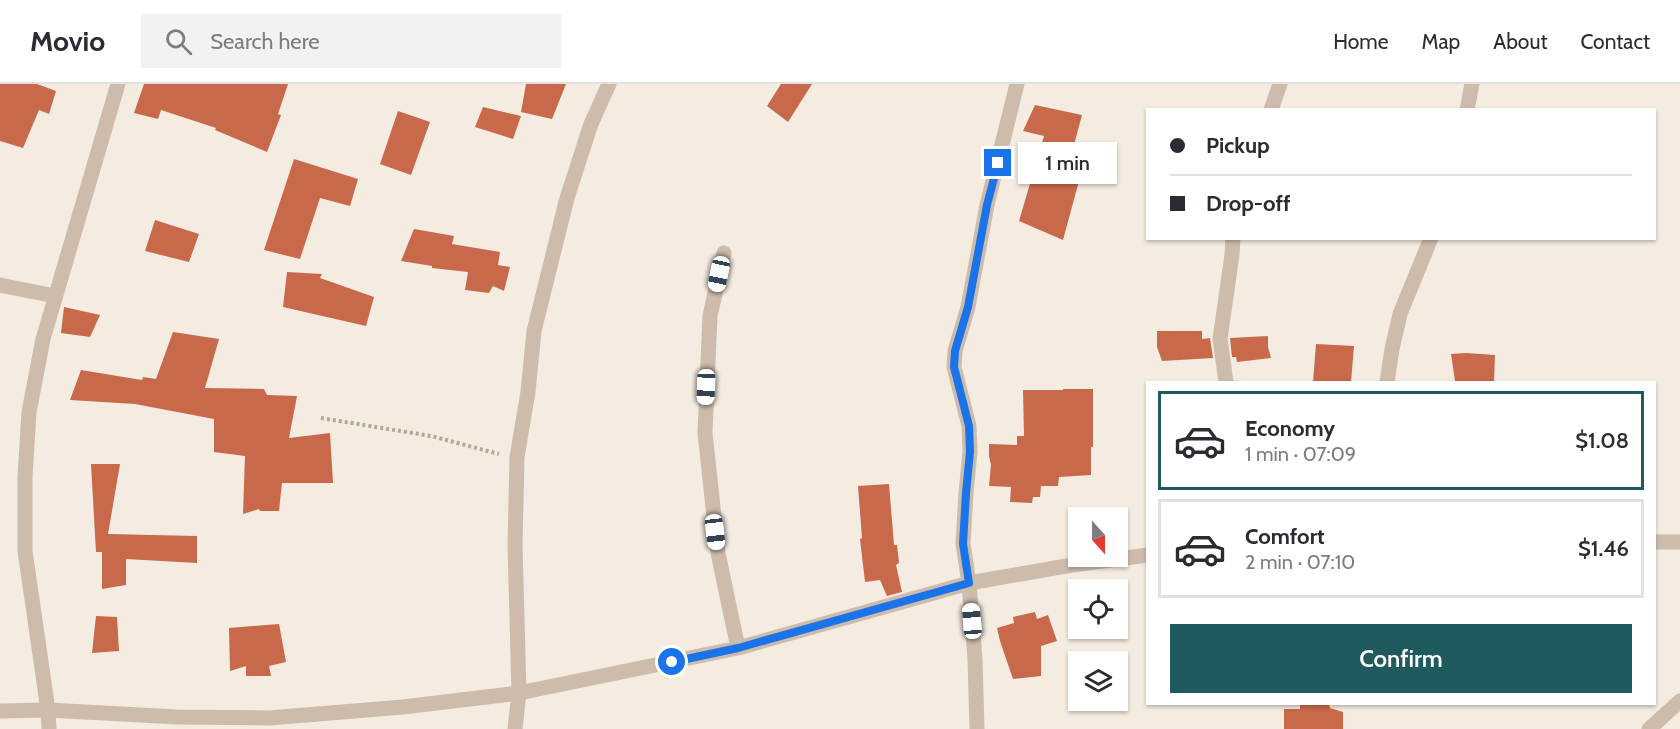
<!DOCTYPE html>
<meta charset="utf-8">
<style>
body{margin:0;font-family:Cabin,sans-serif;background:#f2f2f3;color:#2b2b33;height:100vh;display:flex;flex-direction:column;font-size:22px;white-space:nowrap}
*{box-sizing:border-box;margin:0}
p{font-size:20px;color:#7c7c81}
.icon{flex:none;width:33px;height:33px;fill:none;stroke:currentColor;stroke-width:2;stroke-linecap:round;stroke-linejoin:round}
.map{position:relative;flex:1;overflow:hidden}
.drawer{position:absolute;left:1146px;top:297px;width:510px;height:324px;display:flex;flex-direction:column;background:#fff;border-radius:0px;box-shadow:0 2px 4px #0004}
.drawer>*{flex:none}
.guide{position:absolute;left:1146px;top:24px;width:510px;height:132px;border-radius:0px;box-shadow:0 2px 4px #0004;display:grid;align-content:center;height:132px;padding:0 24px;background:#fff}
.needle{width:39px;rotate:159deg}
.controls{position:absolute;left:1068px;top:423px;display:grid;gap:12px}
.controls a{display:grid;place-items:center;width:60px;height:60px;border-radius:0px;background:#fff;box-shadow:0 2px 4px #0004;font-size:30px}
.end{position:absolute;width:27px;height:27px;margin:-14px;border:8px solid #1a73e8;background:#fff;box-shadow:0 0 0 3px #fff}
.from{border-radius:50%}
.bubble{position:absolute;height:42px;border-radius:0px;background:#fff;box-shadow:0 2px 4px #0004;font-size:20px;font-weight:600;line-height:42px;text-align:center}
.car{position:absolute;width:18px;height:36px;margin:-18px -9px;border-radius:8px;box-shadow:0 0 4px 2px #0007;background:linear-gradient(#fff 24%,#345 0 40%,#fff 0 76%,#345 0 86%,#fff 0)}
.guide b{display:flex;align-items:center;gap:21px;height:57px;font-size:22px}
.guide b+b{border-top:2px solid #e1e1e2}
.guide i{width:15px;height:15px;background:#2b2b33}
ul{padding:10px 0 0;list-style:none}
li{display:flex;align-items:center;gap:18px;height:99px;margin:0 12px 9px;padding:0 12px;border:3px solid #e1e1e2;border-radius:0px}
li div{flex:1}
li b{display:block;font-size:22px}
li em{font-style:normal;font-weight:600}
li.on{border-color:#1f5a5e}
li>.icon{width:54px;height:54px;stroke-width:1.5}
.action{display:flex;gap:12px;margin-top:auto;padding:12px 24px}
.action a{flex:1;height:69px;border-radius:0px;background:#1f5a5e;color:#fff;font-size:24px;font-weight:600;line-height:69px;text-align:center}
header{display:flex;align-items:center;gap:36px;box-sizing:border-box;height:84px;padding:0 30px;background:#fff;border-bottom:2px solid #e1e1e2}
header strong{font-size:28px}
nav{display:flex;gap:33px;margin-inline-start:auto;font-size:21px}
.search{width:420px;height:54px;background:#f2f2f3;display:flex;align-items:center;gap:15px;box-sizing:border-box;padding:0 21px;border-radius:0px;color:#7c7c81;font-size:22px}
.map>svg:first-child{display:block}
.building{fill:#c8694b}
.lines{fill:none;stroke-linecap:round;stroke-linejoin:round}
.path{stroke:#b9a596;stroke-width:4;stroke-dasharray:3 3;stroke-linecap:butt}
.minor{stroke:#cdbbac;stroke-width:15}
.tertiary{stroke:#cdbbac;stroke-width:15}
.route{stroke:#1a73e8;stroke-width:8}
</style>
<header>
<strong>Movio</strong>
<div class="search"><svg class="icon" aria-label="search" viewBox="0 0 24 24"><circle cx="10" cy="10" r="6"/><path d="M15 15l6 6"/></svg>Search here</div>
<nav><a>Home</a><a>Map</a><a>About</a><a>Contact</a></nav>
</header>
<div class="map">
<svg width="1680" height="645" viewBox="0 0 1680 645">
<rect width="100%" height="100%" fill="#f4ebe1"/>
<path class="building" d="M 0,0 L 37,0 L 56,7 L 49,30 L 39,26 L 23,64 L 0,57 Z
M 144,0 L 288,0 L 278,30 L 281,31 L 267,68 L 215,46 L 216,44 L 161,26 L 158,35 L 134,29 Z
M 526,0 L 566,0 L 552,35 L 521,28 Z
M 781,0 L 812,0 L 788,38 L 767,22 Z
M 1035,21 L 1082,31 L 1065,94 L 1079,97 L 1063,156 L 1019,137 L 1044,52 L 1023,47 Z
M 483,23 L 521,32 L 513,55 L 475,43 Z
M 398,27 L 430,38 L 411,91 L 380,80 Z
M 294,75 L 358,95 L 350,122 L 320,114 L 300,175 L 264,166 Z
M 155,136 L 199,150 L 189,178 L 145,167 Z
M 414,145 L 454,152 L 452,160 L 500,168 L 498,181 L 510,183 L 504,207 L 493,202 L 489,209 L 465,206 L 468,188 L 432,184 L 432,182 L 401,177 Z
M 287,188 L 322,190 L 320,194 L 374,213 L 366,242 L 283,223 Z
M 64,223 L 100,231 L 90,253 L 61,249 Z
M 1157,247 L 1202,247 L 1202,255 L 1210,254 L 1213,274 L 1162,277 L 1157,263 Z
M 173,248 L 219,255 L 205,304 L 264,305 L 267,311 L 297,312 L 289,354 L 330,349 L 333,399 L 282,399 L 279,427 L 260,427 L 259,425 L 243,430 L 245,372 L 214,368 L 214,335 L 135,320 L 70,316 L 81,286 L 142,296 L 143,293 L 156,295 Z
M 1268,252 L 1268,263 L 1271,274 L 1237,278 L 1236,273 L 1232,273 L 1230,254 Z
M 1316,260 L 1354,262 L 1351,298 L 1313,298 Z
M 1466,269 L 1495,271 L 1494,298 L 1455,297 L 1451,270 Z
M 1063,305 L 1093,305 L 1093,363 L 1091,363 L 1091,391 L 1059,393 L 1058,402 L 1041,402 L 1040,413 L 1033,413 L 1032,419 L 1010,418 L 1011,403 L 989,402 L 991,381 L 989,372 L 989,360 L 1017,361 L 1017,352 L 1024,352 L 1023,306 L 1063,306 Z
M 91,380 L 120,380 L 108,450 L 197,452 L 197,479 L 126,475 L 126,501 L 102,505 L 102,468 L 96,468 Z
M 889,400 L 894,461 L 897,461 L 899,479 L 896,481 L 902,508 L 887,512 L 880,496 L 865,498 L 860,455 L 862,454 L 858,402 Z
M 1035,528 L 1037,535 L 1048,531 L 1057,557 L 1041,562 L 1041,592 L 1013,595 L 1000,557 L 997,544 L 1014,539 L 1013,533 Z
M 96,532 L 117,533 L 119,567 L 92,569 Z
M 279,540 L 286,578 L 269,582 L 271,592 L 246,592 L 246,582 L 230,587 L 229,544 Z
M 1300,620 L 1329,620 L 1330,624 L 1343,628 L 1343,645 L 1284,645 L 1284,625 L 1300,625 Z"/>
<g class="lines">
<path class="path" d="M 321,334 L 431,352 L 499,370"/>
<path class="minor" d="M 1271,26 L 1280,0
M 1467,26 L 1472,0
M 724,169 L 710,232 L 705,349 L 718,469 L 738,564
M 0,201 L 55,212
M 1226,298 L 1220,255 L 1232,171 L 1233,154
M 1387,298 L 1392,265 L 1400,230 L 1431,154
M 1654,458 L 1680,458
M 0,627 L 48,626 L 177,633 L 269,634 L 403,623 L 519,609 L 738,564 L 969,499 L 1072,481 L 1148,471
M 515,645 L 519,609 L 515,461 L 517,373 L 528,308 L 534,247 L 567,114 L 591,40 L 609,0
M 977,645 L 975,575 L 969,499 L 963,460 L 966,409 L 970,368 L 969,342 L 954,283 L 955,267 L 968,223 L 987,121 L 1017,0
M 1649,645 L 1680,617"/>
<path class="tertiary" d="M 49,645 L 48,626 L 25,467 L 25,393 L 29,328 L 43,255 L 118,0"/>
</g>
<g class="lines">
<path class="route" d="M 672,578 L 738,564 L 969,499 L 963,460 L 966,409 L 970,368 L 969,342 L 954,283 L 955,267 L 968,223 L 987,121 L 998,79"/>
</g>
</svg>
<div class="controls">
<a><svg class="needle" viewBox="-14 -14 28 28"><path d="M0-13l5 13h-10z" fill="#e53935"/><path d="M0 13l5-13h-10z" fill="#7c7c81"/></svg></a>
<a><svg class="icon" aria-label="locate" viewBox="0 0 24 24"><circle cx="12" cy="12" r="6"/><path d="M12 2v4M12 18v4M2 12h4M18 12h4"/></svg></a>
<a><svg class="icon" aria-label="layers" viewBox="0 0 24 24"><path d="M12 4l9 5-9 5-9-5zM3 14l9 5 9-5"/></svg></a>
</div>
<i class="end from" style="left:672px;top:578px"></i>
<i class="end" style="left:998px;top:79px"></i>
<div class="bubble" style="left:1018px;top:58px;width:99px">1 min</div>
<i class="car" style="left:719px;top:190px;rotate:192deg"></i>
<i class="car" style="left:706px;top:303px;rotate:182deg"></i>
<i class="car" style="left:715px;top:448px;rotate:173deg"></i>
<i class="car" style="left:972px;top:537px;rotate:355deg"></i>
<div class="guide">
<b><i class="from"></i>Pickup</b>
<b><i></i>Drop-off</b>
</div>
<section class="drawer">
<ul>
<li class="on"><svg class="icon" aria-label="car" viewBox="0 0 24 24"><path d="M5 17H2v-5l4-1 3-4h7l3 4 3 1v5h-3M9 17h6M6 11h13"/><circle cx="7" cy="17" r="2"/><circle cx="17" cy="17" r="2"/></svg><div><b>Economy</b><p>1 min · 07:09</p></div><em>$1.08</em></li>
<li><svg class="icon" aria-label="car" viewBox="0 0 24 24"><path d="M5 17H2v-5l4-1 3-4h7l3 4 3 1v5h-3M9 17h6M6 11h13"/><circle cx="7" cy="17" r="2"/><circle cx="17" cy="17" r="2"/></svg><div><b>Comfort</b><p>2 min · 07:10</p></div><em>$1.46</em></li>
</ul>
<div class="action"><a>Confirm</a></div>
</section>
</div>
